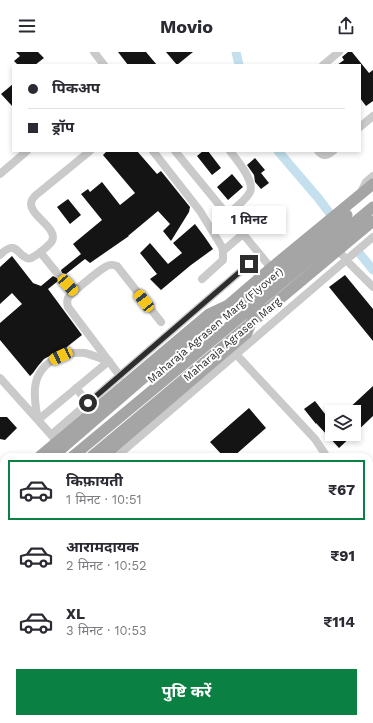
<!DOCTYPE html>
<html lang="hi">
<meta charset="utf-8">
<style>
body{margin:0;font-family:"Work Sans","Noto Sans Devanagari",sans-serif;background:#f2f2f3;color:#2b2b33;height:100vh;display:flex;flex-direction:column;font-size:15px;white-space:nowrap}
*{box-sizing:border-box;margin:0}
p{font-size:13px;color:#7c7c81}
.icon{flex:none;width:22px;height:22px;fill:none;stroke:currentColor;stroke-width:2;stroke-linecap:round;stroke-linejoin:round}
.map{position:relative;flex:1;overflow:hidden}
.drawer{position:absolute;left:0px;top:401px;width:373px;height:270px;display:flex;flex-direction:column;background:#fff;border-radius:12px 12px 0 0;box-shadow:0 2px 6px #0003}
.drawer>*{flex:none}
.banner{position:absolute;left:12px;top:12px;width:349px;height:88px;border-radius:0px;box-shadow:0 2px 6px #0003;display:grid;align-content:center;height:88px;padding:0 16px;background:#fff}
.buttons{position:absolute;left:325px;top:353px;display:grid;gap:8px}
.buttons a{display:grid;place-items:center;width:36px;height:36px;border-radius:0px;background:#fff;box-shadow:0 2px 6px #0003;font-size:20px}
.end{position:absolute;width:18px;height:18px;margin:-9px;border:5px solid #2d2d2d;background:#fff;box-shadow:0 0 0 2px #fff}
.from{border-radius:50%}
.bubble{position:absolute;height:28px;border-radius:0px;background:#fff;box-shadow:0 2px 6px #0003;font-size:13px;font-weight:700;line-height:28px;text-align:center}
.car{position:absolute;width:12px;height:24px;margin:-12px -6px;border-radius:5px;box-shadow:0 0 3px 1px #0007;background:linear-gradient(#f5c518 24%,#345 0 40%,#f5c518 0 76%,#345 0 86%,#f5c518 0)}
.banner b{display:flex;align-items:center;gap:14px;height:38px;font-size:15px}
.banner b+b{border-top:1px solid #e1e1e2}
.banner i{width:10px;height:10px;background:#2b2b33}
ul{padding:7px 0 0;list-style:none}
li{display:flex;align-items:center;gap:12px;height:60px;margin:0 8px 6px;padding:0 8px;border:2px solid transparent;border-radius:0px}
li div{flex:1}
li b{display:block;font-size:15px}
li em{font-style:normal;font-weight:700}
li.on{border-color:#0b8043}
li>.icon{width:36px;height:36px;stroke-width:1.5}
.cta{display:flex;gap:8px;margin-top:auto;padding:8px 16px}
.cta a{flex:1;height:46px;border-radius:0px;background:#0b8043;color:#fff;font-size:16px;font-weight:700;line-height:46px;text-align:center}
header{display:flex;justify-content:space-between;align-items:center;height:52px;padding:0 16px;background:#fff;font-size:18px;font-weight:700}
.map>svg:first-child{display:block}
.green{fill:#e5ecda}
.lines{fill:none;stroke-linecap:round;stroke-linejoin:round}
.canal{stroke:#c4e0ee;stroke-width:9}
.building{fill:#141414}
.path{stroke:#cacaca;stroke-width:1.5;stroke-dasharray:2 2;stroke-linecap:butt}
.minor{stroke:#cacaca;stroke-width:8}
.major{stroke:#a5a5a5;stroke-width:11}
.major-bridge{stroke:#a5a5a5;stroke-width:11}
.route{stroke:#2d2d2d;stroke-width:5}
.labels{text-anchor:middle;stroke-width:4;stroke-linejoin:round;paint-order:stroke}
.street-label{font-size:11px;fill:#2d2d2d;stroke:#fff}
</style>
<header><svg class="icon" aria-label="menu" viewBox="0 0 24 24"><path d="M4 6h16M4 12h16M4 18h16"/></svg>Movio<svg class="icon" aria-label="share" viewBox="0 0 24 24"><path d="M12 15V3M7 8l5-5 5 5M5 13v7h14v-7"/></svg></header>
<div class="map">
<svg width="373" height="671" viewBox="0 0 373 671">
<rect width="100%" height="100%" fill="#fff"/>
<path class="green" d="M 373,454 L 373,516 L 369,516 L 369,455 Z"/>
<g class="lines">
<path class="canal" d="M 236,0 L 239,13
M 278,99 L 319,147 L 337,171
M 360,202 L 373,218"/>
</g>
<path class="building" d="M 16,0 L 38,0 L 44,6 L 35,13 L 18,13 L 14,9 L 20,4 Z
M 118,0 L 146,0 L 157,13 L 128,13 Z
M 166,0 L 193,0 L 177,13 Z
M 348,0 L 352,0 L 369,21 L 373,18 L 373,49 L 366,54 L 360,46 L 360,13 L 337,13 L 344,8 L 342,5 Z
M 13,32 L 13,55 L 1,42 Z
M 107,99 L 137,99 L 157,122 L 161,119 L 190,155 L 189,160 L 171,189 L 163,179 L 170,172 L 158,159 L 128,184 L 129,184 L 90,211 L 85,207 L 66,222 L 62,221 L 61,218 L 81,202 L 73,192 L 102,168 L 81,142 L 88,137 L 90,140 L 102,130 L 120,153 L 135,141 L 103,103 Z
M 203,99 L 208,99 L 221,116 L 212,123 L 197,104 Z
M 255,106 L 265,118 L 261,121 L 269,131 L 261,137 L 255,130 L 254,123 L 247,113 Z
M 232,122 L 243,135 L 228,148 L 217,135 Z
M 68,147 L 81,163 L 70,172 L 57,155 Z
M 195,172 L 204,184 L 213,197 L 191,213 L 161,238 L 150,227 L 157,222 L 140,201 L 150,191 L 168,212 L 182,201 L 173,191 Z
M 12,204 L 33,231 L 41,234 L 53,224 L 57,226 L 58,229 L 48,237 L 82,283 L 63,298 L 55,301 L 44,307 L 38,314 L 33,321 L 30,324 L 0,288 L 0,271 L 22,252 L 12,241 L 0,252 L 0,215 Z
M 345,223 L 373,257 L 373,289 L 329,235 Z
M 373,334 L 373,364 L 354,382 L 354,360 L 345,360 Z
M 315,349 L 332,371 L 332,382 L 354,382 L 339,396 L 316,371 L 316,372 L 304,357 Z
M 249,356 L 266,376 L 233,405 L 224,405 L 210,390 Z
M 0,365 L 7,365 L 17,376 L 5,388 L 0,387 Z"/>
<g class="lines">
<path class="path" d="M 369,571 L 373,571
M 369,604 C 372,607 373,612 369,616"/>
<path class="minor" d="M 94,0 L 104,13
M 323,13 L 339,0
M 360,75 L 373,64
M 153,99 L 200,159 L 222,195 L 223,199 L 223,208 L 202,227
M 175,99 L 271,216
M 318,99 C 323,105 327,104 333,99
M 0,122 L 27,99
M 361,140 L 366,130 L 373,124
M 227,163 C 234,157 246,148 250,140 C 255,129 237,108 230,99
M 338,198 L 350,212 L 373,235
M 223,199 L 243,182
M 40,200 L 57,221
M 0,203 C 3,200 8,195 13,196 C 18,197 20,203 25,205 C 27,207 31,207 33,205 C 37,203 50,193 52,189 C 59,175 25,162 32,148 C 33,146 35,144 36,143 L 90,99
M 62,226 L 74,240
M 233,299 L 315,387 L 325,402 L 325,405
M 120,324 L 68,255 C 67,252 67,249 68,246 C 71,241 102,216 107,214 C 110,212 114,213 117,214 L 161,270
M 0,326 L 54,386
M 76,336 L 88,351
M 38,368 C 33,343 30,319 57,306 C 65,302 76,300 85,301 C 93,303 101,307 109,309
M 38,368 L 109,309
M 51,383 L 249,212
M 116,405 L 373,185
M 369,446 L 373,445
M 0,502 L 4,498
M 0,542 L 4,542
M 369,631 L 373,636
M 0,647 L 4,651
M 17,667 L 20,671
M 223,671 L 228,667
M 254,671 L 259,667"/>
<path class="major" d="M 257,238 L 347,163
M 52,405 L 271,216 L 373,132
M 72,405 L 373,155
M 91,405 L 373,169
M 0,437 L 4,434
M 0,453 L 4,450
M 0,481 L 4,478
M 0,491 L 4,488"/>
<path class="major-bridge" d="M 39,405 L 209,262 L 254,241
M 102,405 L 247,281 L 260,249
M 0,466 L 4,463"/>
</g>
<g class="lines">
<path class="route" d="M 88,351 L 249,212"/>
</g>
<g class="labels">
<g class="street-label">
<text transform="translate(215 273) rotate(-40)" y="4">Maharaja Agrasen Marg (Flyover)</text>
<text transform="translate(232 287) rotate(-40)" y="4">Maharaja Agrasen Marg</text>
</g>
</g>
</svg>
<div class="buttons">
<a><svg class="icon" aria-label="layers" viewBox="0 0 24 24"><path d="M12 4l9 5-9 5-9-5zM3 14l9 5 9-5"/></svg></a>
</div>
<i class="end from" style="left:88px;top:351px"></i>
<i class="end" style="left:249px;top:212px"></i>
<div class="bubble" style="left:212px;top:154px;width:74px">1 मिनट</div>
<i class="car" style="left:68px;top:233px;rotate:138deg"></i>
<i class="car" style="left:144px;top:249px;rotate:322deg"></i>
<i class="car" style="left:61px;top:304px;rotate:245deg"></i>
<div class="banner">
<b><i class="from"></i>पिकअप</b>
<b><i></i>ड्रॉप</b>
</div>
<section class="drawer">
<ul>
<li class="on"><svg class="icon" aria-label="car" viewBox="0 0 24 24"><path d="M5 17H2v-5l4-1 3-4h7l3 4 3 1v5h-3M9 17h6M6 11h13"/><circle cx="7" cy="17" r="2"/><circle cx="17" cy="17" r="2"/></svg><div><b>किफ़ायती</b><p>1 मिनट · 10:51</p></div><em>₹67</em></li>
<li><svg class="icon" aria-label="car" viewBox="0 0 24 24"><path d="M5 17H2v-5l4-1 3-4h7l3 4 3 1v5h-3M9 17h6M6 11h13"/><circle cx="7" cy="17" r="2"/><circle cx="17" cy="17" r="2"/></svg><div><b>आरामदायक</b><p>2 मिनट · 10:52</p></div><em>₹91</em></li>
<li><svg class="icon" aria-label="car" viewBox="0 0 24 24"><path d="M5 17H2v-5l4-1 3-4h7l3 4 3 1v5h-3M9 17h6M6 11h13"/><circle cx="7" cy="17" r="2"/><circle cx="17" cy="17" r="2"/></svg><div><b>XL</b><p>3 मिनट · 10:53</p></div><em>₹114</em></li>
</ul>
<div class="cta"><a>पुष्टि करें</a></div>
</section>
</div>
